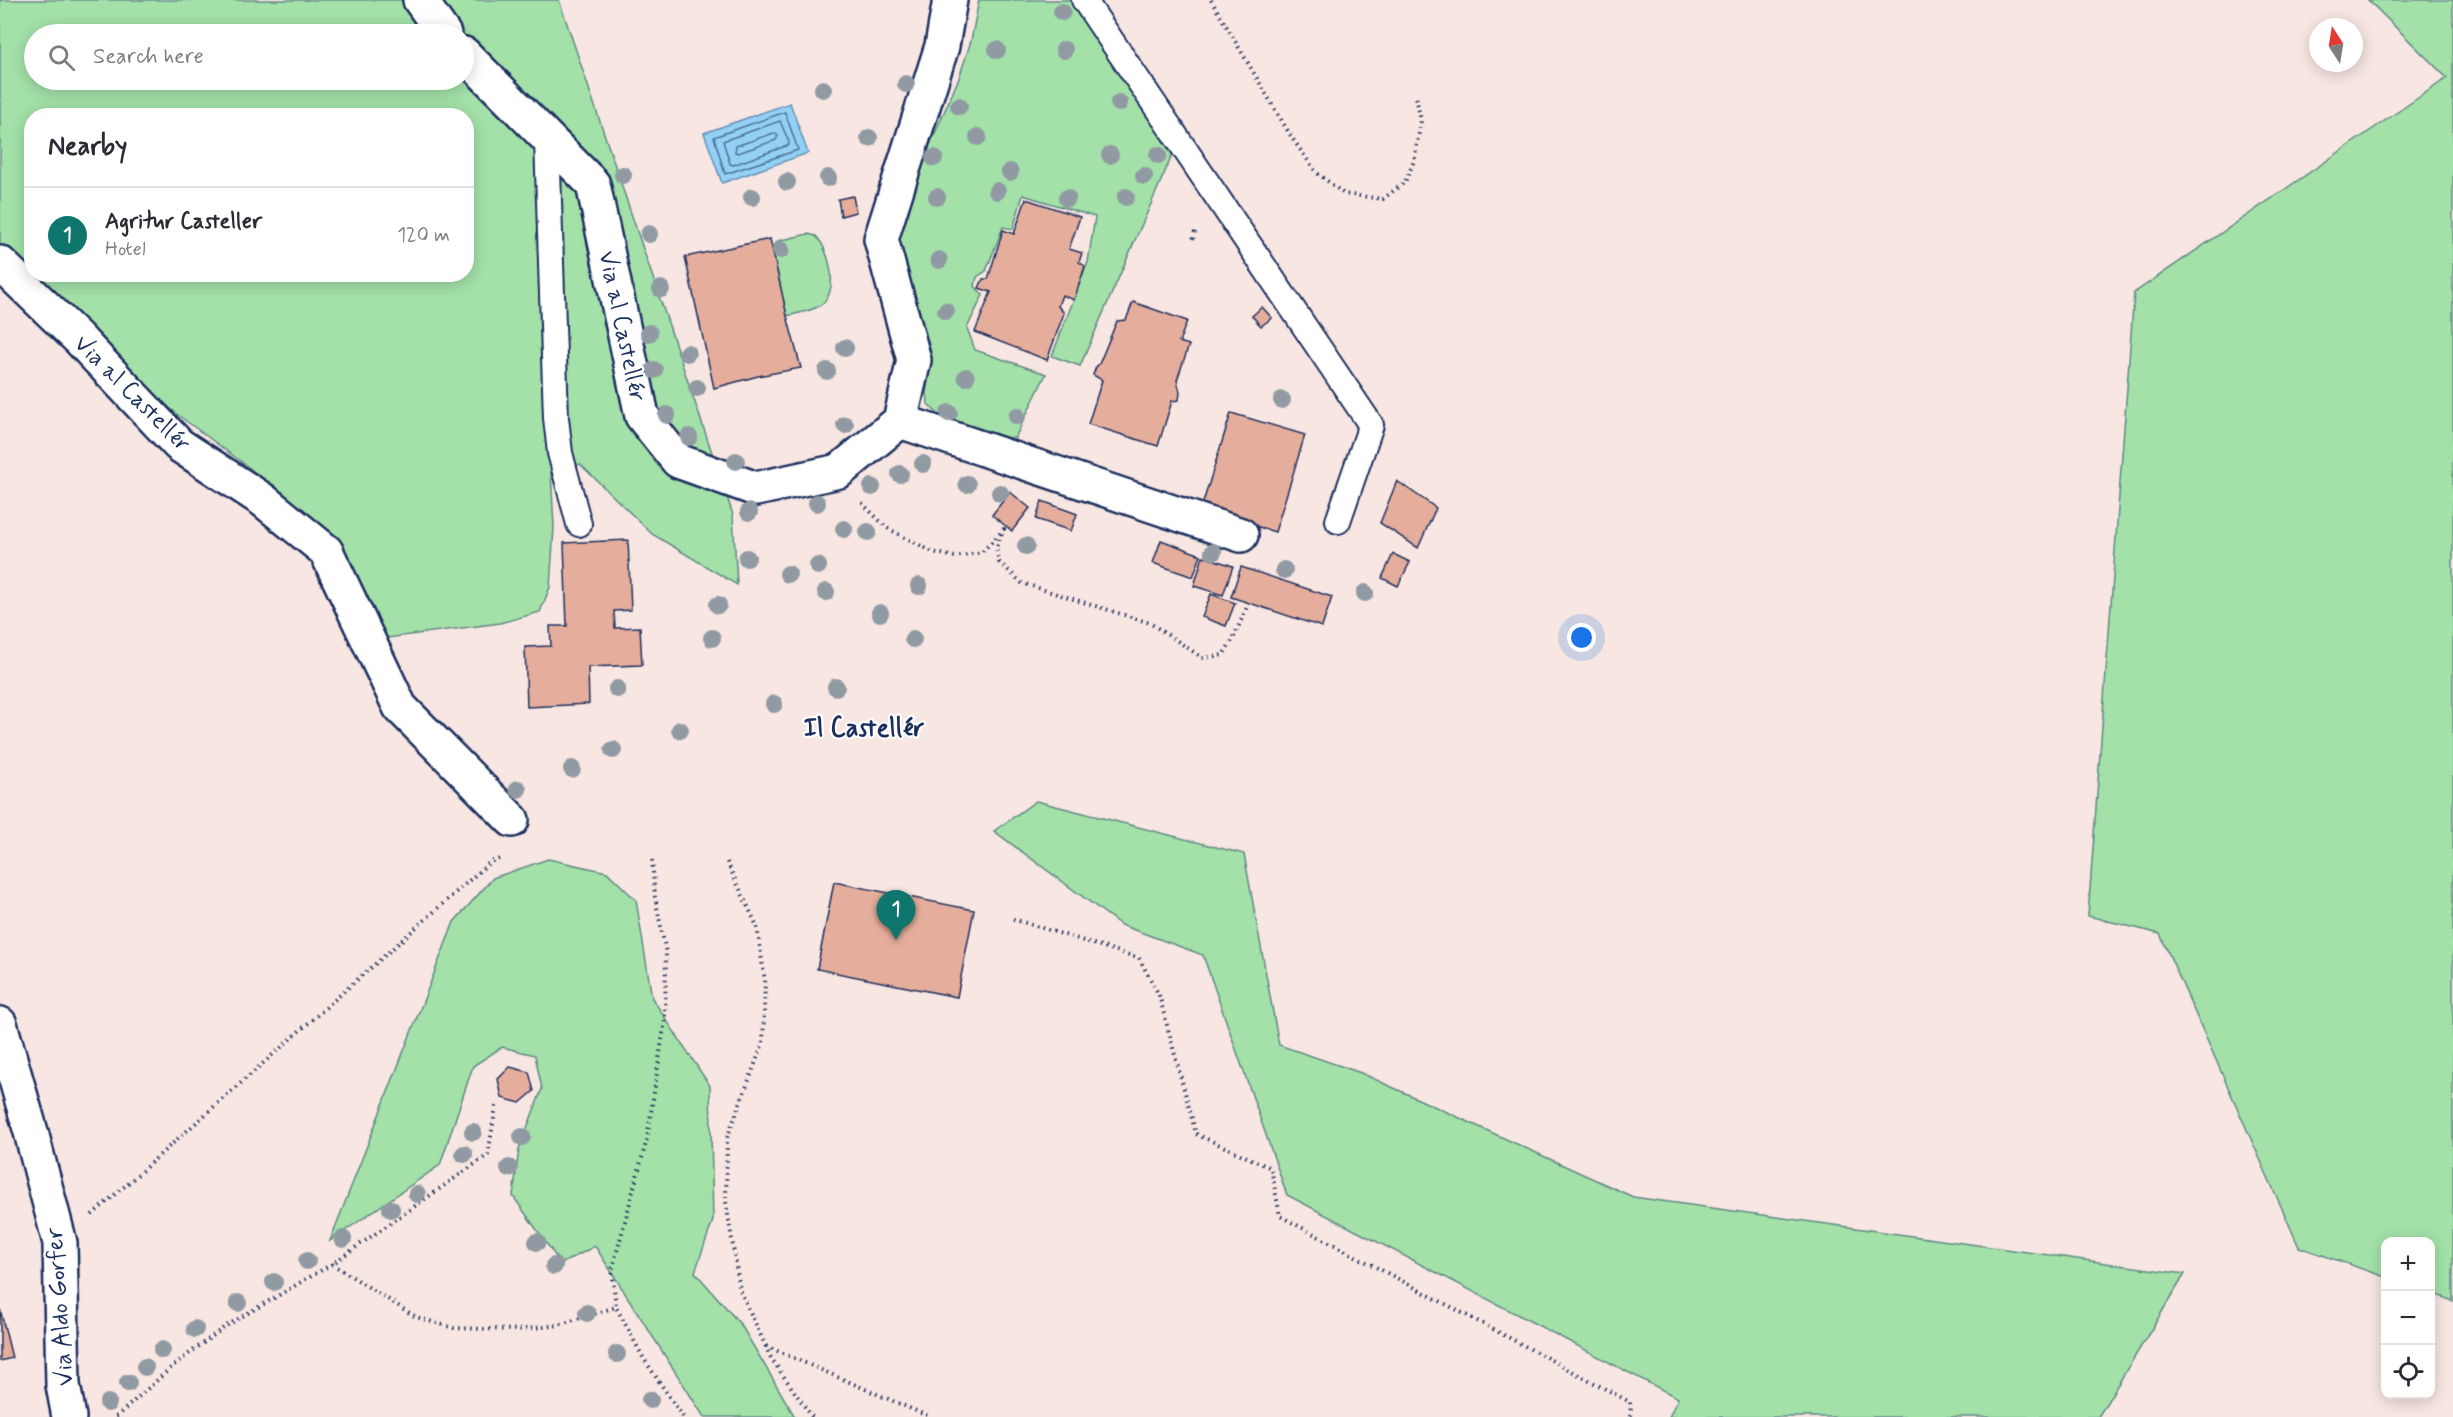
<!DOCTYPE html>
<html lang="en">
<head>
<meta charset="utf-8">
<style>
	:root { --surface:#fff; --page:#f2f2f3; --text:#2b2b33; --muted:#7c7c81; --line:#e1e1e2; --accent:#0f766e }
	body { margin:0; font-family:Mynerve,sans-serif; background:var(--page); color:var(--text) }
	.controls { position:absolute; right:18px; bottom:18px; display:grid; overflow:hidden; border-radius:12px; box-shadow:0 3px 15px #0003 }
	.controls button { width:54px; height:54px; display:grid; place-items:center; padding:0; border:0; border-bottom:2px solid var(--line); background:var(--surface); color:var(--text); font:30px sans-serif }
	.compass { position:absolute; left:2309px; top:18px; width:54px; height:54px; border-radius:50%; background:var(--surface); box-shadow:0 3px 15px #0003; rotate:348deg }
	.you { position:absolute; left:1582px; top:638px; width:21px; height:21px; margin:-15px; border:4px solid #fff; border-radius:50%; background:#1a73e8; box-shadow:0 0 0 9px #1a73e833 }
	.badge { display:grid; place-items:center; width:39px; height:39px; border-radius:50%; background:var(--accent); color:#fff; font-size:20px; font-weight:700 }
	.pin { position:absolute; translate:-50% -50px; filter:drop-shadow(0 2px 3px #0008) }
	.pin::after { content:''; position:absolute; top:32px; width:21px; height:18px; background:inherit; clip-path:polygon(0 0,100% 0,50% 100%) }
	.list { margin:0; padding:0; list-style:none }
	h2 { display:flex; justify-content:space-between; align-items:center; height:78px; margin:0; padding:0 24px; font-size:26px }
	h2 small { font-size:20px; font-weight:400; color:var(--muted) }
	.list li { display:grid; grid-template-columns:39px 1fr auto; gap:18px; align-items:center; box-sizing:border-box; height:96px; padding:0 24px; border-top:2px solid var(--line) }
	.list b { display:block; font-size:22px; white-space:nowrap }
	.list p { margin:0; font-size:20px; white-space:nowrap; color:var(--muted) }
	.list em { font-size:20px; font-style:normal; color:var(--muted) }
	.icon { flex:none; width:33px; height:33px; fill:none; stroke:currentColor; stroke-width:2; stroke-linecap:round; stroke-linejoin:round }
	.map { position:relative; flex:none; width:2453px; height:1417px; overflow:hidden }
	.search { position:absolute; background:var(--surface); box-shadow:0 3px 15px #0003; left:24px; top:24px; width:450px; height:66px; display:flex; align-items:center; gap:15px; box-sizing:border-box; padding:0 21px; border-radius:33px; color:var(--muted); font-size:22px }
	.panel { position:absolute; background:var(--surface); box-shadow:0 3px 15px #0003; left:24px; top:108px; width:450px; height:174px; border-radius:24px }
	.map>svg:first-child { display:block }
	.green { fill:#a3e1a9; stroke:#5f8884; stroke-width:1.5; fill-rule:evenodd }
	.water { fill:#93d1f4; stroke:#6390b8; stroke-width:1.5 }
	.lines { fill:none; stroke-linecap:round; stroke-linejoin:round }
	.shore { stroke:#4b709a; stroke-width:1.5 }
	.building { fill:#e5ad9c; stroke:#1b2f5e; stroke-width:1.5 }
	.service-casing { stroke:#1b2f5e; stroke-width:28 }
	.minor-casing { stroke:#1b2f5e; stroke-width:38 }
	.path { stroke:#1b2f5e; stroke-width:4; stroke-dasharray:1.5 4.5; stroke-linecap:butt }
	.service { stroke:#fff; stroke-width:24 }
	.minor { stroke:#fff; stroke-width:33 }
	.tree { fill:#919aa3 }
	.labels { text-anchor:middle; stroke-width:4.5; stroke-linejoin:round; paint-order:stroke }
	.street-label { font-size:24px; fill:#1b2f5e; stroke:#fff }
	.neighbourhood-label { font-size:26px; font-weight:bold; fill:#1b2f5e; stroke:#fff }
</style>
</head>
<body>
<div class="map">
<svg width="2453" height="1417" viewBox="0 0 2453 1417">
	<rect width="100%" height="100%" fill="#f7e6e1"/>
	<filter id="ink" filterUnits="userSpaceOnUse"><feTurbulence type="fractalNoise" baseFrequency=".0167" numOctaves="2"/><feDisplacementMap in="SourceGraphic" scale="12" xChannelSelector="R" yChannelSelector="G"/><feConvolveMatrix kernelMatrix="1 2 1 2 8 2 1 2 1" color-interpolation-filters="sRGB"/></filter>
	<g filter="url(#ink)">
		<g class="green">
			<path d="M0,0h559l174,515 4,70 -85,-51 -72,-70 -29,8 3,55 -4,60 -10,25 -40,11 -113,15 -55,-103 -85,-69 -69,-51 -78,-68 -100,-98zM34,34h430v46h-430zM32,116h434v158h-434z"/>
			<path d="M979,0h92l94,130 13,12 -98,224 -28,-10 36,-94 7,-45 -72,-22 -10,34 -10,-2 -17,44 -9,6 -2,9 8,9 -16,33 8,22 71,24 -31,64 -22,-1 -48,-16 -17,-17 -3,-41 -31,-128 24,-63 41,-94 12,-37z"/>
			<path d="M2368,0h85v1301l-22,-8 -1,-51h-44l-1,35 -86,-30 -139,-313 -72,-18 46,-623 313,-215z"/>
			<path d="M808,234l8,2c13,13 23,52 7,67 -8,8 -26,10 -36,13l-15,-69 6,-6z"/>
			<path d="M1036,801l208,53 35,191 82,28 272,124 552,77 -87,143h-429l9,-19 -391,-203 -84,-240 -82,-30 -127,-94z"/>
			<path d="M548,859l59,13 29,28 16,98 58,88 3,134 -18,52 46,53 54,92h-91l-109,-171 -34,18 -48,-68 6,-47 23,-60 -7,-34 -33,-8 -29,19 -33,99 -110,76 124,-319 39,-44z"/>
		</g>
		<path class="water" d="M790,103l18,50 -86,30 -18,-50z"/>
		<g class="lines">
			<g class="shore">
				<path d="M785,112l13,38 -73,24 -11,-37z"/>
				<path d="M780,121l9,21v3l-56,20 -3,-1 -7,-23z"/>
				<path d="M774,133l4,3 -2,4 -38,13 -3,-1 1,-6z"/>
			</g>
		</g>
		<g class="building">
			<path d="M853,196l3,16 -15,4 -3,-17z"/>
			<path d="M1026,199l54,18 -11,32 13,4 -3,9 6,4 -11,34 -12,-5 -4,11 6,7 -17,47 -72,-28 16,-40 -12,-4 4,-9h5l15,-49 11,4z"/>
			<path d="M770,239l17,77 14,52 -43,8 -44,12 -29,-131z"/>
			<path d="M1133,302l54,19 -8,21 10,3 -12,35 3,12 -1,8 -7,1 -14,45 -70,-22 14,-44 -9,-5 3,-8 3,-3 18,-43 9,-1z"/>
			<path d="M1262,307l10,11 -11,8 -9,-10z"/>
			<path d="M1231,413l74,22 -30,97 -74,-23z"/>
			<path d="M1397,481l39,27 -18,40 -38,-25z"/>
			<path d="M1010,492l20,16 -18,23 -20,-16z"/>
			<path d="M1042,501l35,13 -6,17 -35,-12z"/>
			<path d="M628,540l3,70 -17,1 1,17 25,-1 2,38 -54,2 1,37 -62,3 -2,-60 26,-1 -1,-20h17l-3,-83z"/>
			<path d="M1161,540l40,15 -8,22 -40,-14z"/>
			<path d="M1393,554l17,8 -12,24 -16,-8z"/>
			<path d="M1203,556l30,10 -10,29 -29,-9z"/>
			<path d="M1241,567l91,30 -10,30 -91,-30z"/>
			<path d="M1211,594l24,9 -9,23 -24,-9z"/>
			<path d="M834,882l140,28 -17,87 -140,-28z"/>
			<path d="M510,1067l19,5 5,19 -14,12 -18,-5 -4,-19z"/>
			<path d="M0,1309l12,49 -12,3z"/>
		</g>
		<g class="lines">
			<g class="service-casing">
				<g id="service">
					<path d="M1084,0l287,425 -33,96"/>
					<path d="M547,139l9,279 4,35 19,71"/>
				</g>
			</g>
			<g class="minor-casing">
				<g id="minor">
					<path d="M420,0l24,34"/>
					<path d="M464,54l129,130 49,232 36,45 78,28 83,-18 61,-50 14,-61 -33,-121 61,-193 8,-46"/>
					<path d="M0,263l78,75 101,107 84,55 63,51 74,156 112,113"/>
					<path d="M900,421l341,114"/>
					<path d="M0,1024l31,108 29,111 3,142 6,32"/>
				</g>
			</g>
			<g class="path">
				<path d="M1211,0l81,138 24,34 28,22 39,5 22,-17 9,-21 7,-40 -5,-25"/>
				<path d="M1193,239l3,-11"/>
				<path d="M862,503l25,25 46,24 22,5 27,-5 22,-23 -8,18 3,15 23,21 128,40 53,35 20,-3 10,-16 14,-32"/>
				<path d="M652,860l3,37 11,56 -1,67 -18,119 -35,131 4,37 28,52 39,58"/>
				<path d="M727,862l30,64 8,56 -2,61 -36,95 -1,64 14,88 31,68 41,59"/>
				<path d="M1013,919l126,39 20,37 37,139 75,34 9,48 350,186 1,15"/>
				<path d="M92,1215l398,-353 12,-4"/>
				<path d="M332,1264l84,53 38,11 65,2 39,-5 58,-18"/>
				<path d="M766,1346l164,71"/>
				<path d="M116,1417l58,-52 52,-39 106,-62 156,-109 8,-49"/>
			</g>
			<use href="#service" class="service"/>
			<use href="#minor" class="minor"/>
		</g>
		<g class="tree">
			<circle cx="1062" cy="12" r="9"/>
			<circle cx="997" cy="50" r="9"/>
			<circle cx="1064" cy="50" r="9"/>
			<circle cx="906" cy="84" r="9"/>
			<circle cx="823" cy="89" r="9"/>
			<circle cx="1119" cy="103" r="9"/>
			<circle cx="959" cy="106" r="9"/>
			<circle cx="978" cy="137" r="9"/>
			<circle cx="869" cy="138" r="9"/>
			<circle cx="1110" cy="155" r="9"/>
			<circle cx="1158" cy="155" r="9"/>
			<circle cx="934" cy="158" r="9"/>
			<circle cx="1010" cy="172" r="9"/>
			<circle cx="623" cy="175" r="9"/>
			<circle cx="1144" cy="176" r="9"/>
			<circle cx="828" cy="178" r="9"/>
			<circle cx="787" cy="182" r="9"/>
			<circle cx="997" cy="191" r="9"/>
			<circle cx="752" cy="197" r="9"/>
			<circle cx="937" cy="197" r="9"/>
			<circle cx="1126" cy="197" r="9"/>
			<circle cx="1067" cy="198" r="9"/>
			<circle cx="649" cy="234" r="9"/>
			<circle cx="781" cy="250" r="9"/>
			<circle cx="939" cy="260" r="9"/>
			<circle cx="661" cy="289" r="9"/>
			<circle cx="946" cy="311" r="9"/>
			<circle cx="649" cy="333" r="9"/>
			<circle cx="845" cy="348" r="9"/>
			<circle cx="687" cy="353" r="9"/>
			<circle cx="654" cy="370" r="9"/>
			<circle cx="827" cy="371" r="9"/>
			<circle cx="966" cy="377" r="9"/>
			<circle cx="697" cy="388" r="9"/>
			<circle cx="1282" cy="400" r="9"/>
			<circle cx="949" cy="413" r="9"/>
			<circle cx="667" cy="415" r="9"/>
			<circle cx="1017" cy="416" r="9"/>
			<circle cx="845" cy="425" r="9"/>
			<circle cx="689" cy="437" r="9"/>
			<circle cx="736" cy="461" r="9"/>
			<circle cx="923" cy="464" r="9"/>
			<circle cx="900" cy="474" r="9"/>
			<circle cx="967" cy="484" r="9"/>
			<circle cx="872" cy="487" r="9"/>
			<circle cx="1000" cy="493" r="9"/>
			<circle cx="817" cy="503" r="9"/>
			<circle cx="749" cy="512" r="9"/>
			<circle cx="844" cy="529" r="9"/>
			<circle cx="868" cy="532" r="9"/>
			<circle cx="1026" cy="546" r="9"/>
			<circle cx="1213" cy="552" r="9"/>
			<circle cx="747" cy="558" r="9"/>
			<circle cx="818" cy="566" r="9"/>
			<circle cx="1284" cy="570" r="9"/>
			<circle cx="788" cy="574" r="9"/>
			<circle cx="919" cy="586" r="9"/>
			<circle cx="826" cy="592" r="9"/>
			<circle cx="1365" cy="593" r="9"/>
			<circle cx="718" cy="605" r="9"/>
			<circle cx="880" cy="613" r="9"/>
			<circle cx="712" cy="638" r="9"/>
			<circle cx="913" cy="639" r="9"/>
			<circle cx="836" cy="687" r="9"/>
			<circle cx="617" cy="689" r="9"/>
			<circle cx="774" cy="704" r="9"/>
			<circle cx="680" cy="730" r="9"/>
			<circle cx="613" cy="750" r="9"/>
			<circle cx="572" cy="769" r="9"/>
			<circle cx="518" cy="789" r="9"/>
			<circle cx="473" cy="1132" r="9"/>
			<circle cx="522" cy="1137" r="9"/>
			<circle cx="464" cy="1154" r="9"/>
			<circle cx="509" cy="1168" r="9"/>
			<circle cx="417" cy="1194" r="9"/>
			<circle cx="391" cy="1209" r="9"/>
			<circle cx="343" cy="1239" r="9"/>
			<circle cx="537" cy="1242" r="9"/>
			<circle cx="307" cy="1261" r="9"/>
			<circle cx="554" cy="1266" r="9"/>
			<circle cx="274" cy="1282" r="9"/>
			<circle cx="238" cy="1303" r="9"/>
			<circle cx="587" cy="1313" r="9"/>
			<circle cx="195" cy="1329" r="9"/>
			<circle cx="162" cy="1350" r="9"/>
			<circle cx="617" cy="1354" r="9"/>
			<circle cx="145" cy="1367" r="9"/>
			<circle cx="128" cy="1383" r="9"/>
			<circle cx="650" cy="1400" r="9"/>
			<circle cx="108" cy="1403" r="9"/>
		</g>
	</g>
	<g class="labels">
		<g class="street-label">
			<text transform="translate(623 326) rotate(78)" y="8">Via al Castellér</text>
			<text transform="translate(133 393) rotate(45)" y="8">Via al Castellér</text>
			<text transform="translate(59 1307) rotate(-94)" y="8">Via Aldo Gorfer</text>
		</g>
		<g class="neighbourhood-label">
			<text x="864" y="736">Il Castellér</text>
		</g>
	</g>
</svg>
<div class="controls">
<button>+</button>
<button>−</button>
<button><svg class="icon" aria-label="locate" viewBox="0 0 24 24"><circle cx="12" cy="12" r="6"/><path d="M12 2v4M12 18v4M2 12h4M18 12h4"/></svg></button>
</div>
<svg class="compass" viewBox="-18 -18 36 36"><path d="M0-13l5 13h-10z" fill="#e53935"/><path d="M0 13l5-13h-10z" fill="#7c7c81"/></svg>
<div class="you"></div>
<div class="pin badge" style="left:896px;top:940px">1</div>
<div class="search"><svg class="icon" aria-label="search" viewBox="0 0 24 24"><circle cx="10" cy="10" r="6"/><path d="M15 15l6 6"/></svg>Search here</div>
<section class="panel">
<h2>Nearby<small></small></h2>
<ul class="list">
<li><span class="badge">1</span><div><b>Agritur Casteller</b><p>Hotel</p></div><em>120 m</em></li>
</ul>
</section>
</div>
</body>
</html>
